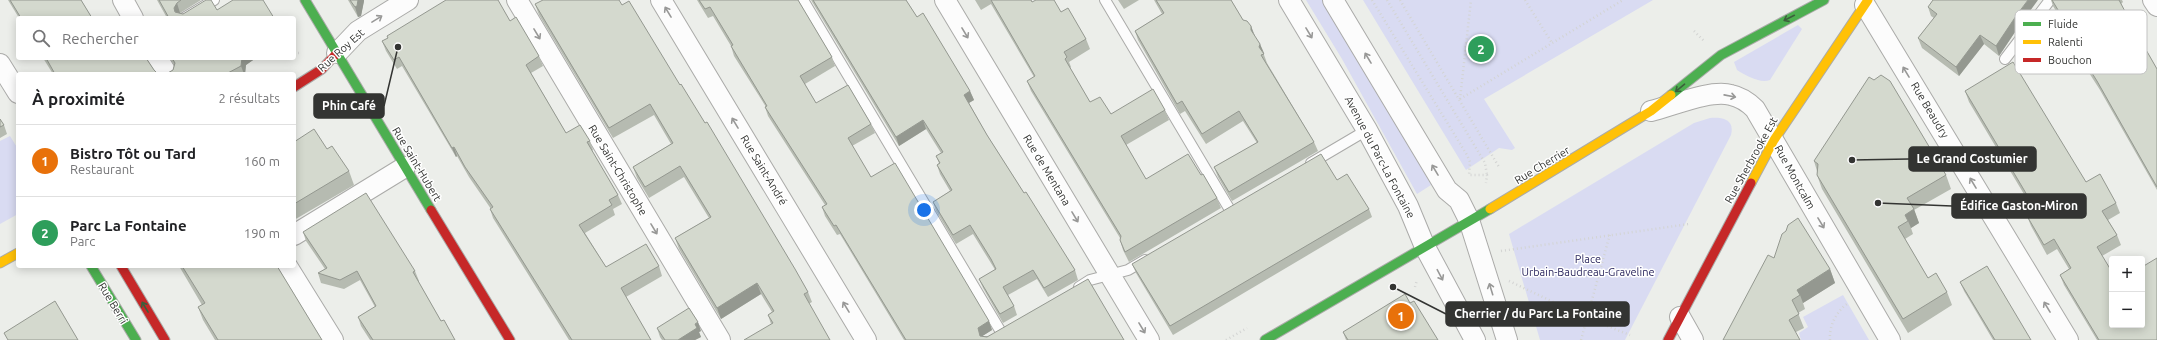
<!DOCTYPE html>
<html lang="fr">
<head>
<meta charset="utf-8">
<style>
	:root { --surface:#fff; --page:#f2f2f2; --text:#202124; --muted:#757577; --line:#e0e0e0; --accent:#db2777 }
	body { margin:0; font-family:Ubuntu,sans-serif; background:var(--page); color:var(--text) }
	.controls { position:absolute; right:12px; bottom:12px; display:grid; overflow:hidden; border-radius:4px; box-shadow:0 2px 10px #0003 }
	.controls button { width:36px; height:36px; display:grid; place-items:center; padding:0; border:0; border-bottom:1px solid var(--line); background:var(--surface); color:var(--text); font:20px sans-serif }
	.you { position:absolute; left:924px; top:210px; width:14px; height:14px; margin:-10px; border:3px solid #fff; border-radius:50%; background:#1a73e8; box-shadow:0 0 0 6px #1a73e833 }
	.badge { display:grid; place-items:center; width:26px; height:26px; border-radius:50%; background:var(--accent); color:#fff; font-size:13px; font-weight:700 }
	.pin { position:absolute; translate:-50% -50%; border:2px solid #fff; box-shadow:0 1px 4px #0006 }
	.list { margin:0; padding:0; list-style:none }
	h2 { display:flex; justify-content:space-between; align-items:center; height:52px; margin:0; padding:0 16px; font-size:17px }
	h2 small { font-size:13px; font-weight:400; color:var(--muted) }
	.list li { display:grid; grid-template-columns:26px 1fr auto; gap:12px; align-items:center; box-sizing:border-box; height:72px; padding:0 16px; border-top:1px solid var(--line) }
	.list b { display:block; font-size:15px; white-space:nowrap }
	.list p { margin:0; font-size:13px; white-space:nowrap; color:var(--muted) }
	.list em { font-size:13px; font-style:normal; color:var(--muted) }
	.icon { flex:none; width:22px; height:22px; fill:none; stroke:currentColor; stroke-width:2; stroke-linecap:round; stroke-linejoin:round }
	.map { position:relative; flex:none; width:2157px; height:340px; overflow:hidden }
	.search { position:absolute; background:var(--surface); box-shadow:0 2px 10px #0003; left:16px; top:16px; width:280px; height:44px; display:flex; align-items:center; gap:10px; box-sizing:border-box; padding:0 14px; border-radius:4px; color:var(--muted); font-size:15px }
	.panel { position:absolute; background:var(--surface); box-shadow:0 2px 10px #0003; left:16px; top:72px; width:280px; height:196px; border-radius:4px }
	.map>svg:first-child { display:block }
	.green { fill:#d9dbf2 }
	.lines { fill:none; stroke-linecap:round; stroke-linejoin:round }
	.lane-casing { stroke:#ababa9; stroke-width:12 }
	.street-casing { stroke:#ababa9; stroke-width:22 }
	.fast-casing { stroke:#ababa9; stroke-width:11 }
	.slow-casing { stroke:#ababa9; stroke-width:11 }
	.jam-casing { stroke:#ababa9; stroke-width:11 }
	.path { stroke:#d3d4d3; stroke-width:2.5; stroke-dasharray:1 3; stroke-linecap:butt }
	.lane { stroke:#fcfcfc; stroke-width:10 }
	.street { stroke:#fcfcfc; stroke-width:20 }
	.fast { stroke:#4caf50; stroke-width:9 }
	.slow { stroke:#ffc107; stroke-width:9 }
	.jam { stroke:#c62828; stroke-width:9 }
	.wall { fill:#b6bbb1 }
	.shaded-wall { fill:#949890 }
	.building { fill:#d4d9ce; stroke:#949890 }
	.oneway { stroke:#989897 }
	.oneway2 { stroke:#3c5f3c }
	.labels { text-anchor:middle; stroke-width:3; stroke-linejoin:round; paint-order:stroke }
	.street-label { font-size:11px; fill:#333432; stroke:#fff }
	.park-label { font-size:11px; fill:#2c285f; stroke:#fff }
	.key { fill:#fff; stroke:#c2c2c2; stroke-width:1 }
	.key-label { font-size:11px; fill:#333432 }
	.leader { fill:none; stroke:#333432; stroke-width:1.5 }
	.callout-dot { fill:#333432; stroke:#fff; stroke-width:1.5 }
	.callout { fill:#333432; stroke:#333432; stroke-width:1.5 }
	.callout-label { font-size:12px; text-anchor:middle; font-weight:bold; fill:#fff }
</style>
</head>
<body>
<div class="map">
<svg width="2157" height="340" viewBox="0 0 2157 340">
	<rect width="100%" height="100%" fill="#eceeea"/>
	<g class="green">
		<path d="M1306,0h18l73,121 34,64 -14,9 -75,-135z"/>
		<path d="M1363,0h290l-169,99 31,49 -3,2 -13,-2 -33,22z"/>
		<path d="M1798,25l4,4 -32,51c-10,4 -25,-5 -33,-10l-3,-8z"/>
		<path d="M1710,118c12,-1 25,1 21,17l-106,205h-85l-31,-106 185,-111z"/>
		<path d="M10,136l8,13v65l-18,10v-83z"/>
		<path d="M1843,295l26,45h-68l-2,-7 9,-6 -5,-10z"/>
	</g>
	<g class="lines">
		<g class="lane-casing">
			<g id="lane">
				<path d="M803,0l198,332"/>
				<path d="M1105,0l125,210"/>
				<path d="M184,18l30,-18"/>
				<path d="M2005,59l45,-59"/>
				<path d="M1311,163l56,-33"/>
				<path d="M1079,287l11,-7 38,-10 17,-10"/>
			</g>
		</g>
		<g class="street-casing">
			<g id="street">
				<path d="M123,0l10,18"/>
				<path d="M517,0l203,340"/>
				<path d="M661,0l205,340"/>
				<path d="M945,0l204,340"/>
				<path d="M1289,0l78,130 41,76 17,41 50,93"/>
				<path d="M1333,0l114,190 12,10 10,20 38,120"/>
				<path d="M2153,0l4,6"/>
				<path d="M1865,5l203,335"/>
				<path d="M337,53l21,-22 50,-31"/>
				<path d="M157,58l10,16"/>
				<path d="M0,64l18,29"/>
				<path d="M1651,111c21,-5 60,-22 80,-16 10,2 18,8 24,14l135,231"/>
				<path d="M294,235l111,-68"/>
				<path d="M287,266l46,74"/>
				<path d="M1680,317l13,23"/>
			</g>
		</g>
		<g class="fast-casing">
			<g id="fast">
				<path d="M305,0l126,210"/>
				<path d="M1671,95l50,-40 103,-55"/>
				<path d="M91,266l45,74"/>
				<path d="M1265,340l225,-131"/>
			</g>
		</g>
		<g class="slow-casing">
			<g id="slow">
				<path d="M1751,183l23,-43 94,-140"/>
				<path d="M1490,209l161,-98 20,-16"/>
				<path d="M0,263l18,-10"/>
			</g>
		</g>
		<g class="jam-casing">
			<g id="jam">
				<path d="M294,87l28,-18 15,-16"/>
				<path d="M431,210l79,130"/>
				<path d="M121,266l44,74"/>
				<path d="M1668,340l83,-157"/>
			</g>
		</g>
		<g class="path">
			<path d="M1372,0l95,155 3,7 -1,13h18l-1,8"/>
			<path d="M1387,0l98,163 2,12"/>
			<path d="M1400,0l99,167"/>
			<path d="M1525,0l27,43"/>
			<path d="M1694,31l11,11"/>
			<path d="M294,53h7"/>
			<path d="M1460,99l163,-99"/>
			<path d="M1460,99l11,-99"/>
			<path d="M326,101l2,-6"/>
			<path d="M1501,251l188,-27"/>
			<path d="M1509,281l78,37 43,17"/>
			<path d="M1415,287l2,-7"/>
			<path d="M1226,340l21,-12"/>
			<path d="M1581,340l29,-106"/>
			<path d="M1830,340c-1,-14 6,-28 17,-36"/>
		</g>
		<use href="#lane" class="lane"/>
		<use href="#street" class="street"/>
		<use href="#fast" class="fast"/>
		<use href="#slow" class="slow"/>
		<use href="#jam" class="jam"/>
	</g>
	<g class="wall">
		<path d="M8,0h73l11,18h-73z"/>
		<path d="M157,0h44l-21,13 3,1 34,-4 57,8h-107z"/>
		<path d="M348,0h16v1l-3,15 -3,1z"/>
		<path d="M697,0h101l34,57 3,9 -30,18 11,19 55,21 4,9 -23,13 19,31 118,144 3,9 -10,6 142,4h-220l-64,-106 -3,1 -12,-19 -3,-9 3,-2 -57,-89 -3,-9h1l-32,-51 -3,-10 -18,-30 -5,2z"/>
		<path d="M811,0h95l11,17 53,74 4,9 -5,3 18,32 37,58 51,77 3,10 -30,17 -11,-18 -29,16 6,11 3,9 -14,8 -20,-35 -4,-9 16,-9 -1,-2 -21,-34 -17,10 -20,-33 -3,-9 17,-11 -10,-17 -3,-9 2,-2 -3,-7 5,-3 -15,-24 -27,17z"/>
		<path d="M975,0h56l1,2 29,10 25,27 4,10 -21,13 2,5 -1,1 20,34 21,12 54,-4 4,10 -43,25 20,34 55,-4 16,23 4,10 -92,54 -6,-12 -3,-10v-2l-89,-147 -4,-10 7,-4 -43,-73 -10,6z"/>
		<path d="M1118,0h21l-15,9z"/>
		<path d="M1154,0h77l12,20 8,6 3,10 6,8 7,19 47,79 4,9 -86,50 -14,-24 -4,-10 43,-24 -14,-22 -37,23 -21,-33 -5,3 -42,-74 -3,-9 27,-17z"/>
		<path d="M2051,0h71l1,2 -2,2 16,30 20,35v121l-57,-100 -32,-50 -3,-10 2,-1 -14,-23z"/>
		<path d="M535,4l87,1 58,80 128,207 4,10 -41,22 -3,-9 4,-3 -11,-18 -40,25 -42,-70 -4,-11 34,-20 -25,-41 -35,21 -12,-20 -4,-11 38,-23 -17,-29 -41,23 -74,-123z"/>
		<path d="M1928,7l91,19 -20,30 -15,-12 -25,32 -37,-28 -4,-10 16,-20 -3,-2z"/>
		<path d="M510,21l29,35 4,10 -12,7 35,60 24,8 3,9 -1,1 26,44 4,9 -9,5 2,6 -30,18 21,34 53,-1 3,10 -36,21 25,43h-82l-76,-122 -3,-9h1l-22,-32 -12,-21 -1,1 -54,-91 -5,3 -11,-18 -4,-10 6,-3 -1,-2z"/>
		<path d="M43,58h104v1l7,11 4,4h-105z"/>
		<path d="M170,58h86l-10,7 -1,9h-79l7,-4 1,-5z"/>
		<path d="M1965,91l121,91 30,21 4,10 -12,7 9,15 4,10 -19,11 10,69 45,15h-60l-33,-55 -4,-10 9,-6 -12,-20 -10,6 -16,-29 -4,-10 7,-5 -65,-109z"/>
		<path d="M0,119l4,6 3,9 -7,4z"/>
		<path d="M294,142l33,7 22,22 5,14 -60,35z"/>
		<path d="M1814,161l132,14 5,14 -37,21 5,13 -8,5 2,6 -8,5 23,39 19,14 5,13 -44,28 -86,-144 -5,-14v-4z"/>
		<path d="M1337,180l32,29 3,8 -199,118 -37,-62 -4,-9z"/>
		<path d="M1786,231l44,38 5,14 -32,20 2,6 -7,4 6,15 -8,4 -73,8 51,-82z"/>
		<path d="M303,232l112,39 4,10h-1l23,40 14,19h-85l-9,-14 -3,-9 17,-10 -15,-27 -16,9 -23,-6 -3,-10 7,-4 -19,-28z"/>
		<path d="M179,266h98l45,74h-107l-12,-20 -5,-13 4,-2z"/>
		<path d="M1960,282l71,58h-38l-29,-49z"/>
		<path d="M1410,303l28,37h-92l-3,-8z"/>
		<path d="M657,328l44,3 -2,1 2,5 -6,3h-33l-2,-3z"/>
	</g>
	<g class="shaded-wall">
		<path d="M358,0h6v1l-3,15 -3,1 -3,-10z"/>
		<path d="M2028,0h10l-19,26 -20,30 -3,-10 20,-30z"/>
		<path d="M177,3l3,10 -2,5 -4,-10z"/>
		<path d="M1251,26l4,10 -4,-6z"/>
		<path d="M1980,35l4,9 -25,32 -3,-9z"/>
		<path d="M1260,44l4,9v1l-5,-7z"/>
		<path d="M242,58h14l-10,7 -1,9h-1l-3,-8z"/>
		<path d="M970,91l4,9 -7,4 -3,-9z"/>
		<path d="M923,120l3,9 -27,17 -3,-9z"/>
		<path d="M454,147l3,9 -1,1 -4,-9z"/>
		<path d="M1914,209l5,14 -8,5 -3,-7 -3,-6z"/>
		<path d="M1830,269l5,14 -32,20 -3,-8 -3,-5z"/>
		<path d="M757,283l4,11 -40,25 -4,-11z"/>
		<path d="M989,321l3,9 -11,7v3l-3,-12z"/>
		<path d="M698,322l3,9 -2,1 2,5 -6,3h-17l17,-16z"/>
	</g>
	<g class="building">
		<path d="M10,0h71l11,18h-71z"/>
		<path d="M159,0h22l-4,3 -3,5 1,4 8,2 23,-14h5l6,10 16,-10h30l11,18h-105z"/>
		<path d="M350,0h8l-1,6 -2,1z"/>
		<path d="M446,0h52l12,21 6,-4 23,39 -13,9 40,68 14,-8 10,16 -3,1 31,53 -9,5 3,5 -33,20 27,42 40,-23 13,22 -38,22 30,52h-79l-82,-131 3,-2 -28,-40 -11,-20 -2,1 -53,-91 -5,3 -12,-19 6,-3 -1,-2z"/>
		<path d="M543,0h76l3,5 7,-4 51,84 1,-1 24,39 2,-1 88,147 13,23 -4,2 26,46h-86l29,-17 -5,-8 6,-4 -17,-28 -40,25 -42,-70 36,-21 -31,-51 -35,21 -12,-20 40,-24 -23,-39 -41,24 -74,-124z"/>
		<path d="M699,0h99l34,57 -32,19 16,27 32,-18 23,39 -23,14 23,39 24,-14 94,158 -11,7 2,8 7,1 101,-58 36,61h-218l-70,-115 -2,1 -12,-19 5,-3 -62,-97 2,-1 -36,-60 2,-1 -23,-38 -5,2z"/>
		<path d="M813,0h93l11,17 6,-4 47,78 -6,4 23,40 37,58 2,-1 49,78 -31,18 -11,-18 -30,17 11,19 -14,8 -21,-35 17,-10 -5,-10 -21,-34 -17,10 -20,-33 19,-12 -15,-25 3,-2 -4,-7 7,-4 -20,-32 -27,17z"/>
		<path d="M991,0h40l1,2 4,-2h18l7,12 7,-4 18,31 -22,13 3,5 -2,2 25,43 10,-5 11,17 42,-25 12,21 -44,26 25,43 42,-25 13,21 2,-1 14,24 -92,54 -5,-12 1,-4 -94,-155 8,-5z"/>
		<path d="M1156,0h75l12,20 4,1 4,5v4l9,14 -1,3 5,7 -3,1 53,87 -85,50 -15,-25 44,-25 -19,-31 -37,23 -20,-33 -5,3 -42,-73 29,-18z"/>
		<path d="M1933,0h95l-12,16 -20,30 -16,-11 -24,32 -38,-29 19,-24 -9,-7z"/>
		<path d="M2052,0h67l18,34 20,35v118l-60,-106 -32,-51 4,-2z"/>
		<path d="M46,58h100l8,12 4,4h-103z"/>
		<path d="M172,58h70l-1,8 -15,8h-60l7,-4 2,-7z"/>
		<path d="M2013,62l73,120 14,-8 16,29 -14,8 15,24 -20,12 15,25v53h30v-58l15,-9v82h-58l-39,-65 11,-7 -17,-29 -10,6 -17,-29 9,-6 -71,-119z"/>
		<path d="M1881,75l9,6 56,94 -39,23 7,11 -9,6 3,6 -10,6 30,51 8,-5 11,19 -44,27 -86,-144 1,-11 -4,-3 55,-84 5,3z"/>
		<path d="M0,119l4,6 -4,2z"/>
		<path d="M314,129l13,20 5,-3 17,25 -55,33v-62z"/>
		<path d="M1321,154l16,26 10,-6 22,35 -199,117 -38,-62z"/>
		<path d="M366,193l49,78 -2,1 28,49 3,-1 11,20h-82l-15,-23 18,-11 -19,-35 -17,9 -22,-7 9,-5 -24,-36z"/>
		<path d="M1798,218l32,51 -33,21 3,5 -8,5 7,14 -10,6 11,20h-77l45,-85 6,3 8,-24 4,-3 2,-6z"/>
		<path d="M182,266h95l45,74h-104l-20,-33 7,-4z"/>
		<path d="M1987,266l44,74h-36l-35,-58z"/>
		<path d="M1405,294l5,9 4,-2 24,39h-90l-5,-8z"/>
		<path d="M55,301l23,39h-70l-4,-7z"/>
		<path d="M689,308l9,14 -3,2 2,4 -19,12h-13l-8,-12z"/>
	</g>
	<defs><path id="oneway-shaft" d="M-6 0H5M1.5-3L5.5 0L1.5 3" fill="none" stroke-width="1.6" stroke-linecap="round" stroke-linejoin="round"/></defs>
	<g class="oneway">
		<use href="#oneway-shaft" transform="translate(668 12) rotate(-121)"/>
		<use href="#oneway-shaft" transform="translate(377 19) rotate(-32)"/>
		<use href="#oneway-shaft" transform="translate(965 33) rotate(59)"/>
		<use href="#oneway-shaft" transform="translate(1309 33) rotate(59)"/>
		<use href="#oneway-shaft" transform="translate(537 34) rotate(59)"/>
		<use href="#oneway-shaft" transform="translate(1368 58) rotate(-121)"/>
		<use href="#oneway-shaft" transform="translate(1906 72) rotate(-121)"/>
		<use href="#oneway-shaft" transform="translate(1730 96) rotate(11)"/>
		<use href="#oneway-shaft" transform="translate(735 123) rotate(-121)"/>
		<use href="#oneway-shaft" transform="translate(1435 170) rotate(-121)"/>
		<use href="#oneway-shaft" transform="translate(1973 183) rotate(-121)"/>
		<use href="#oneway-shaft" transform="translate(1075 217) rotate(59)"/>
		<use href="#oneway-shaft" transform="translate(1821 223) rotate(59)"/>
		<use href="#oneway-shaft" transform="translate(654 229) rotate(59)"/>
		<use href="#oneway-shaft" transform="translate(1440 275) rotate(62)"/>
		<use href="#oneway-shaft" transform="translate(1491 289) rotate(-107)"/>
		<use href="#oneway-shaft" transform="translate(846 307) rotate(-121)"/>
		<use href="#oneway-shaft" transform="translate(2047 307) rotate(-121)"/>
		<use href="#oneway-shaft" transform="translate(1142 328) rotate(59)"/>
	</g>
	<g class="oneway2">
		<use href="#oneway-shaft" transform="translate(1789 18) rotate(153)"/>
		<use href="#oneway-shaft" transform="translate(1680 88) rotate(140)"/>
		<use href="#oneway-shaft" transform="translate(145 307) rotate(-121)"/>
	</g>
	<g class="labels">
		<g class="street-label">
			<text transform="translate(341 50) rotate(-42)" y="4">Rue Roy Est</text>
			<text transform="translate(1930 110) rotate(59)" y="4">Rue Beaudry</text>
			<text transform="translate(1380 157) rotate(62)" y="4">Avenue du Parc-La Fontaine</text>
			<text transform="translate(1751 160) rotate(-61)" y="4">Rue Sherbrooke Est</text>
			<text transform="translate(417 164) rotate(59)" y="4">Rue Saint-Hubert</text>
			<text transform="translate(1542 165) rotate(-31)" y="4">Rue Cherrier</text>
			<text transform="translate(618 170) rotate(59)" y="4">Rue Saint-Christophe</text>
			<text transform="translate(764 170) rotate(59)" y="4">Rue Saint-André</text>
			<text transform="translate(1047 170) rotate(59)" y="4">Rue de Mentana</text>
			<text transform="translate(1795 177) rotate(61)" y="4">Rue Montcalm</text>
			<text transform="translate(113 303) rotate(59)" y="4">Rue Berri</text>
		</g>
		<g class="park-label">
			<text x="1588" y="263">Place<tspan x="1588" dy="13">Urbain-Baudreau-Graveline</tspan></text>
		</g>
	</g>
	<rect x="2015" y="10" width="132" height="64" rx="6" class="key"/>
	<rect x="2023" y="22" width="18" height="4" fill="#4caf50"/>
	<rect x="2023" y="40" width="18" height="4" fill="#ffc107"/>
	<rect x="2023" y="58" width="18" height="4" fill="#c62828"/>
	<g class="key-label">
		<text x="2048" y="28">Fluide</text>
		<text x="2048" y="46">Ralenti</text>
		<text x="2048" y="64">Bouchon</text>
	</g>
	<path class="leader" d="M398 47L384 106M1852 160L1909 159M1878 203L1952 206M1393 287L1446 314"/>
	<g class="callout-dot">
		<circle cx="398" cy="47" r="4"/>
		<circle cx="1852" cy="160" r="4"/>
		<circle cx="1878" cy="203" r="4"/>
		<circle cx="1393" cy="287" r="4"/>
	</g>
	<g class="callout">
		<rect x="314" y="94" width="70" height="24" rx="4"/>
		<rect x="1909" y="147" width="127" height="24" rx="4"/>
		<rect x="1952" y="194" width="134" height="24" rx="4"/>
		<rect x="1446" y="302" width="183" height="24" rx="4"/>
	</g>
	<g class="callout-label">
		<text x="349" y="110">Phin Café</text>
		<text x="1972" y="163">Le Grand Costumier</text>
		<text x="2019" y="210">Édifice Gaston-Miron</text>
		<text x="1538" y="318">Cherrier / du Parc La Fontaine</text>
	</g>
</svg>
<div class="controls">
<button>+</button>
<button>−</button>
</div>
<div class="you"></div>
<div class="pin badge" style="left:1401px;top:316px;background:#e8710a">1</div>
<div class="pin badge" style="left:1481px;top:49px;background:#2e9e5b">2</div>
<div class="search"><svg class="icon" aria-label="search" viewBox="0 0 24 24"><circle cx="10" cy="10" r="6"/><path d="M15 15l6 6"/></svg>Rechercher</div>
<section class="panel">
<h2>À proximité<small>2 résultats</small></h2>
<ul class="list">
<li><span class="badge" style="background:#e8710a">1</span><div><b>Bistro Tôt ou Tard</b><p>Restaurant</p></div><em>160 m</em></li>
<li><span class="badge" style="background:#2e9e5b">2</span><div><b>Parc La Fontaine</b><p>Parc</p></div><em>190 m</em></li>
</ul>
</section>
</div>
</body>
</html>
